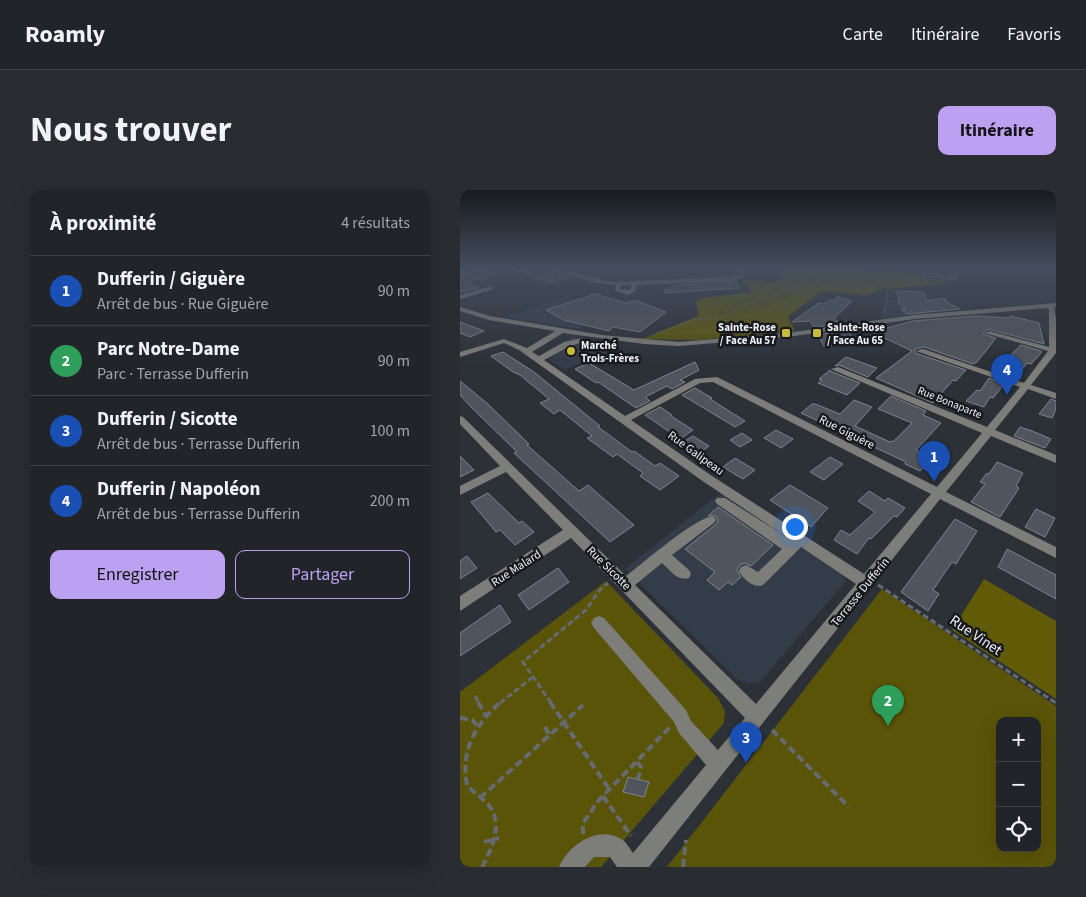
<!DOCTYPE html>
<html lang="fr">
<head>
<meta charset="utf-8">
<style>
	:root { --surface:#21252a; --page:#292d32; --text:#f1f3f6; --muted:#a2a5a8; --line:#3e4247; --accent:#bca0f2 }
	body { margin:0; font-family:"Source Sans 3",sans-serif; background:var(--page); color:var(--text) }
	.controls { position:absolute; right:15px; bottom:15px; display:grid; overflow:hidden; border-radius:10px; box-shadow:0 5px 20px #0002 }
	.controls button { width:45px; height:45px; display:grid; place-items:center; padding:0; border:0; border-bottom:1px solid var(--line); background:var(--surface); color:var(--text); font:25px sans-serif }
	.you { position:absolute; left:334px; top:336px; width:18px; height:18px; margin:-12px; border:4px solid #fff; border-radius:50%; background:#1a73e8; box-shadow:0 0 0 8px #1a73e833 }
	.badge { display:grid; place-items:center; width:32px; height:32px; border-radius:50%; background:var(--accent); color:#fff; font-size:16px; font-weight:700 }
	.pin { position:absolute; translate:-50% -41px; filter:drop-shadow(0 1px 2px #0008) }
	.pin::after { content:''; position:absolute; top:26px; width:18px; height:15px; background:inherit; clip-path:polygon(0 0,100% 0,50% 100%) }
	.list { margin:0; padding:0; list-style:none }
	h2 { display:flex; justify-content:space-between; align-items:center; height:65px; margin:0; padding:0 20px; font-size:21px }
	h2 small { font-size:16px; font-weight:400; color:var(--muted) }
	.list li { display:grid; grid-template-columns:32px 1fr auto; gap:15px; align-items:center; box-sizing:border-box; height:70px; padding:0 20px; border-top:1px solid var(--line) }
	.list b { display:block; font-size:19px; white-space:nowrap }
	.list p { margin:0; font-size:16px; white-space:nowrap; color:var(--muted) }
	.list em { font-size:16px; font-style:normal; color:var(--muted) }
	.actions { display:flex; gap:10px; padding:15px 20px }
	.actions a { flex:1; padding:11px 0; border:1px solid var(--accent); border-radius:10px; text-align:center; font-size:18px; color:var(--accent) }
	.actions .main { background:var(--accent); color:#111 }
	.icon { flex:none; width:28px; height:28px; fill:none; stroke:currentColor; stroke-width:2; stroke-linecap:round; stroke-linejoin:round }
	.map { position:relative; flex:none; width:596px; height:677px; overflow:hidden; border-radius:10px }
	header { display:flex; align-items:center; gap:30px; box-sizing:border-box; height:70px; padding:0 25px; background:var(--surface); border-bottom:1px solid var(--line) }
	header strong { font-size:24px }
	nav { display:flex; gap:28px; margin-inline-start:auto; font-size:18px }
	.intro { display:flex; align-items:center; justify-content:space-between; box-sizing:border-box; height:120px; padding:0 30px }
	h1 { margin:0; font-size:35px }
	.button { padding:12px 22px; border-radius:10px; background:var(--accent); color:#111; font-size:18px; font-weight:700 }
	main { display:flex; gap:30px; padding:0 30px }
	aside { flex:1; background:var(--surface); border-radius:10px; box-shadow:0 5px 20px #0002 }
	.map>svg:first-child { display:block }
	.built { fill:#333c48 }
	.green { fill:#5a5408; fill-rule:evenodd }
	.forest { fill:#615a07; fill-rule:evenodd }
	.building { fill:#50555d; stroke:#7e848c }
	.lines { fill:none; stroke-linecap:round; stroke-linejoin:round }
	.path-far2 { stroke:#666a71; stroke-width:1; stroke-dasharray:2.5 1; stroke-linecap:butt }
	.path-far1 { stroke:#666a71; stroke-width:3; stroke-dasharray:6 3; stroke-linecap:butt }
	.path { stroke:#666a71; stroke-width:4; stroke-dasharray:8 4; stroke-linecap:butt }
	.minor { fill:#7d7d79; fill-rule:evenodd }
	.poi-dot { fill:#c7bb3c; stroke:#17191c; stroke-width:2 }
	.labels { text-anchor:middle; stroke-width:5; stroke-linejoin:round; paint-order:stroke }
	.far-poi-label { font-size:11px; font-weight:bold; fill:#eceff4; stroke:#17191c; text-anchor:start }
	.far-street-label { font-size:11px; fill:#eceff4; stroke:#17191c }
	.street-label { font-size:12px; fill:#eceff4; stroke:#17191c }
	.near-street-label { font-size:15px; fill:#eceff4; stroke:#17191c }
</style>
</head>
<body>
<header>
<strong>Roamly</strong>
<nav><a>Carte</a><a>Itinéraire</a><a>Favoris</a></nav>
</header>
<div class="intro"><h1>Nous trouver</h1><a class="button">Itinéraire</a></div>
<main>
<aside>
<h2>À proximité<small>4 résultats</small></h2>
<ul class="list">
<li><span class="badge" style="background:#1a4fb4">1</span><div><b>Dufferin / Giguère</b><p>Arrêt de bus · Rue Giguère</p></div><em>90 m</em></li>
<li><span class="badge" style="background:#2e9e5b">2</span><div><b>Parc Notre-Dame</b><p>Parc · Terrasse Dufferin</p></div><em>90 m</em></li>
<li><span class="badge" style="background:#1a4fb4">3</span><div><b>Dufferin / Sicotte</b><p>Arrêt de bus · Terrasse Dufferin</p></div><em>100 m</em></li>
<li><span class="badge" style="background:#1a4fb4">4</span><div><b>Dufferin / Napoléon</b><p>Arrêt de bus · Terrasse Dufferin</p></div><em>200 m</em></li>
</ul>
<div class="actions"><a class="main">Enregistrer</a><a>Partager</a></div>
</aside>
<div class="map">
<svg width="596" height="677" viewBox="0 0 596 677">
	<rect width="100%" height="100%" fill="#2c3138"/>
	<g class="built">
		<path d="M107,106l38,15 -24,18 -75,-12z"/>
		<path d="M426,109l27,3 13,11 -43,5 -2,-1z"/>
		<path d="M112,147l5,1 40,5 -19,16 -4,-1 -30,12 -17,-12 -1,-4z"/>
		<path d="M260,303l120,80 6,8 -86,101 -11,2 -13,-6 -111,-109z"/>
	</g>
	<g class="green">
		<path d="M318,79h116l55,14 -67,6 -15,6 -45,-4 -34,25 7,15 -95,9 -58,-1 57,-23 -3,-15 7,-3 50,-6 -12,-11c15,-4 27,5 42,-1z"/>
		<path d="M146,391l112,117 7,13 -1,12 -123,144h-141v-175z"/>
		<path d="M422,399l174,117v161h-389zM540,531h37v127h-37z"/>
	</g>
	<g class="forest">
		<path d="M319,79h85l5,5 2,12 11,3 -15,6 -45,-4 -34,25v9c-16,11 -54,8 -74,9 -21,0 -41,2 -62,1l47,-19 -3,-15 7,-3 51,-6 29,-12zM378,85l5,2c-20,14 -42,-3 -56,22l-14,4 -16,10 -10,-1 -11,2 -5,5 -13,1 2,-5 -1,-5 8,-7 40,-7 12,-7 30,-8 -6,-3 2,-1 19,1z"/>
		<path d="M454,84l35,9 -61,6 1,-3 20,-2 -2,-7z"/>
		<path d="M524,389l72,42v78l-104,-69z"/>
	</g>
	<g class="building">
		<path d="M25,79h14v4l-32,9 12,6 -16,4 -3,-1v-12z"/>
		<path d="M59,79h34l16,7 -18,7 -33,-12z"/>
		<path d="M462,79h35l-2,11 -32,-4z"/>
		<path d="M276,91l4,7 -76,5v-3l14,-5z"/>
		<path d="M437,101l27,1 3,9 18,-3v3l15,8 -53,5 -6,-5h5l-7,-6z"/>
		<path d="M135,104l30,9 10,-3 31,12 -26,20 -27,-5 -4,4 -8,-2 -37,-9 -18,-10z"/>
		<path d="M377,107l15,4 -18,17 6,6 -26,3 -4,-6 -18,1 27,-19 5,1 5,-4 4,1z"/>
		<path d="M516,126l33,2 2,-2 28,7 5,21 -56,-15 -5,5 13,4 -19,24 -4,2 -49,-17 -9,2v4l51,17 -10,11 -3,-1 -20,23 -57,-25 36,-27 -40,-19 41,-11z"/>
		<path d="M0,132l24,9 -14,6 -10,-4z"/>
		<path d="M387,140l12,14 -35,2 -6,-11z"/>
		<path d="M561,155l20,6v2l-10,11 -4,-1 -10,13 -7,-2 -1,2 -15,-5z"/>
		<path d="M43,162l31,20 66,54 -2,1 34,25 2,-1 21,15 5,-3 19,13 -19,14 -20,-14 3,-3 -26,-19 -4,3 -26,-19 5,-2 -32,-26 -6,4 -14,-11 9,-4 -29,-24 -7,-3 -22,-16z"/>
		<path d="M386,167l31,11 -9,9 -29,-12 -4,1z"/>
		<path d="M235,172l4,8 -19,10 5,2 -13,7 -5,-3 -22,11 5,4 -14,7 -38,-26 -2,1 -21,-14 14,-6 45,27z"/>
		<path d="M370,180v1l30,12 -13,12 -29,-12 4,-3 -3,-1z"/>
		<path d="M529,188l15,6 -11,14 -3,-1 -6,10 -18,-6 11,-11 3,1z"/>
		<path d="M0,191l28,23 41,40 -2,1 52,46 9,-6 46,40 -24,17 -96,-89 3,-1 -47,-46 -10,-11z"/>
		<path d="M235,198l17,10 -2,1 35,22 -10,6 -53,-32z"/>
		<path d="M431,206l35,15 -3,4 18,8 -25,27 15,8 -11,13 -15,-7 1,-2 -105,-49 11,-9h3l25,10 14,-14 18,7 -17,19 35,16 4,-1 18,-18 -34,-14z"/>
		<path d="M591,209l5,2v8l-4,9 -13,-4z"/>
		<path d="M200,217l12,8 -1,1 22,14 -13,9 -35,-24z"/>
		<path d="M560,237l12,4 19,8 -6,9 -31,-12z"/>
		<path d="M316,240l17,9 -12,9 -17,-10z"/>
		<path d="M282,243l10,7 -12,7 -10,-7z"/>
		<path d="M233,246l16,10 -10,7 -16,-11z"/>
		<path d="M0,266l14,14 -14,7z"/>
		<path d="M370,267l13,7 -19,16 -14,-8z"/>
		<path d="M275,268l20,12 -12,9 -20,-12z"/>
		<path d="M537,272l26,11 -7,13 3,2 -19,29 -29,-15 14,-18 -5,-2 7,-9 2,1z"/>
		<path d="M330,295l38,23 -17,19 -41,-27z"/>
		<path d="M409,301l16,10 3,-3 17,10 -8,9 -3,-1 -23,23 -2,-1 -12,16 -23,-14 7,-10 9,5 25,-23 -17,-11z"/>
		<path d="M28,303l31,30 3,-2 12,11 -19,13 -15,-15 -4,2 -25,-30z"/>
		<path d="M258,317l55,38 -22,21 -6,-3 -5,2 -3,5 4,7 -9,8 -4,-3 -9,8 -12,-10 8,-8 -30,-23 31,-25 2,-3 -2,-5h-8z"/>
		<path d="M576,319l19,9 -10,19 -20,-10z"/>
		<path d="M495,329l22,12 -21,33 -4,-2 -19,28 6,4 -11,17 -27,-19z"/>
		<path d="M547,359l49,26v24l-58,-32z"/>
		<path d="M7,366l10,12 -17,11v-18z"/>
		<path d="M98,378l11,14 -40,28 -11,-15z"/>
		<path d="M40,415l11,17 -51,34v-23z"/>
		<path d="M168,587l21,5 -5,15 -21,-5z"/>
	</g>
	<g class="lines">
		<g class="path-far2">
			<path d="M407,79l21,20 -4,24"/>
			<path d="M370,116l3,-1"/>
			<path d="M197,143l36,-13 31,-3 20,-12 27,-8 34,-14 15,-3"/>
		</g>
		<g class="path-far1">
			<path d="M418,395l178,118"/>
			<path d="M15,506l4,7"/>
			<path d="M40,513l33,-26"/>
			<path d="M91,513l-28,-41 64,-53 11,-17 10,-9"/>
		</g>
		<g class="path">
			<path d="M18,512l8,14"/>
			<path d="M90,512l59,87"/>
			<path d="M0,528l12,2 5,5"/>
			<path d="M85,537l6,11"/>
			<path d="M312,540l77,77"/>
			<path d="M177,572l4,5 -3,12"/>
			<path d="M143,606l28,40"/>
			<path d="M20,608l103,-93"/>
			<path d="M123,644v-11l16,-23 72,-74"/>
			<path d="M24,652l15,-4"/>
			<path d="M22,677c10,-18 22,-45 6,-63 -7,-7 -15,-12 -21,-19 -7,-34 9,-62 34,-83"/>
			<path d="M223,677l3,-27"/>
		</g>
		<g class="minor">
			<path d="M14,79h9l-23,8v-4z"/>
			<path d="M95,79h9l45,13 123,-5 7,-2 -1,-6h6l1,7 -13,5 -95,4 -2,7 -7,3 -13,-4 1,-6 -25,-3zM162,95h9l-1,5 -10,-1z"/>
			<path d="M32,96l2,3 -34,10v-4z"/>
			<path d="M596,113v4h-2l2,12v34l-25,32 25,8v6l-28,-10 -33,41 61,25v8l-65,-27 -45,56 110,55v11l-116,-59 -291,368h-32l-7,-10h-16l-9,10h-26c10,-23 40,-43 64,-27 4,3 7,9 10,13l73,-88 -27,-32 -5,-11 -80,-94 -3,-5 3,-5 5,-2 5,2 82,92 5,11 27,29 27,-32 -174,-180 -111,73v-15l103,-66 -57,-58 -46,23v-9l40,-20 -40,-42v-8l3,1 163,159c14,-10 75,-64 88,-59l2,3 -2,3 -42,32 17,15 2,4 -2,4c-11,4 -19,-8 -27,-15l-27,22 121,119 100,-120 -55,-37 -38,38c-9,4 -20,-6 -24,-14l2,-4 5,-2 12,7 24,-23 -65,-45 -2,-3 2,-3h8l66,42 -87,-58 -185,-132 -15,-7 -44,14v-5l44,-13 23,9 28,-17 -66,-11 -29,-9v-4l30,9 112,19 77,7 108,-9 127,-18zM587,118l2,1v38l-60,-16 -4,2 63,18 -24,32 -101,-34 -7,2 104,36 -33,40 -149,-60 -7,2 151,64 -45,54 -220,-110 -22,2 -70,37 -81,-56 26,-14 13,-4v-4l-19,4 -25,14 -7,-4 31,-19 81,11 35,2 108,-9 127,-18zM253,192l218,112 -67,80 -152,-98 -81,-56 69,-37z"/>
		</g>
	</g>
	<linearGradient id="sky" x2="0" y2="1"><stop stop-color="#181b1f"/><stop offset="0.45" stop-color="#454e5e"/><stop offset="1" stop-color="#454e5e" stop-opacity="0"/></linearGradient>
	<rect width="596" height="174" fill="url(#sky)"/>
	<g class="poi-dot">
		<rect x="321" y="138" width="10" height="10" rx="2.5"/>
		<rect x="352" y="138" width="10" height="10" rx="2.5"/>
		<circle cx="111" cy="161" r="5"/>
	</g>
	<g class="labels">
		<g class="far-poi-label">
			<text x="316" y="141" text-anchor="end">Sainte-Rose<tspan x="316" dy="13">/ Face Au 57</tspan></text>
			<text x="367" y="141">Sainte-Rose<tspan x="367" dy="13">/ Face Au 65</tspan></text>
			<text x="121" y="159">Marché<tspan x="121" dy="13">Trois-Frères</tspan></text>
		</g>
		<g class="far-street-label">
			<text transform="translate(490 212) rotate(22)" y="4">Rue Bonaparte</text>
		</g>
		<g class="street-label">
			<text transform="translate(387 242) rotate(27)" y="4">Rue Giguère</text>
			<text transform="translate(236 263) rotate(36)" y="4">Rue Galipeau</text>
			<text transform="translate(56 378) rotate(-33)" y="4">Rue Malard</text>
			<text transform="translate(149 378) rotate(45)" y="4">Rue Sicotte</text>
			<text transform="translate(400 402) rotate(-51)" y="4">Terrasse Dufferin</text>
		</g>
		<g class="near-street-label">
			<text transform="translate(516 445) rotate(34)" y="5">Rue Vinet</text>
		</g>
	</g>
</svg>
<div class="controls">
<button>+</button>
<button>−</button>
<button><svg class="icon" aria-label="locate" viewBox="0 0 24 24"><circle cx="12" cy="12" r="6"/><path d="M12 2v4M12 18v4M2 12h4M18 12h4"/></svg></button>
</div>
<div class="you"></div>
<div class="pin badge" style="left:474px;top:292px;background:#1a4fb4">1</div>
<div class="pin badge" style="left:428px;top:536px;background:#2e9e5b">2</div>
<div class="pin badge" style="left:286px;top:573px;background:#1a4fb4">3</div>
<div class="pin badge" style="left:547px;top:205px;background:#1a4fb4">4</div>
</div>
</main>
</body>
</html>
